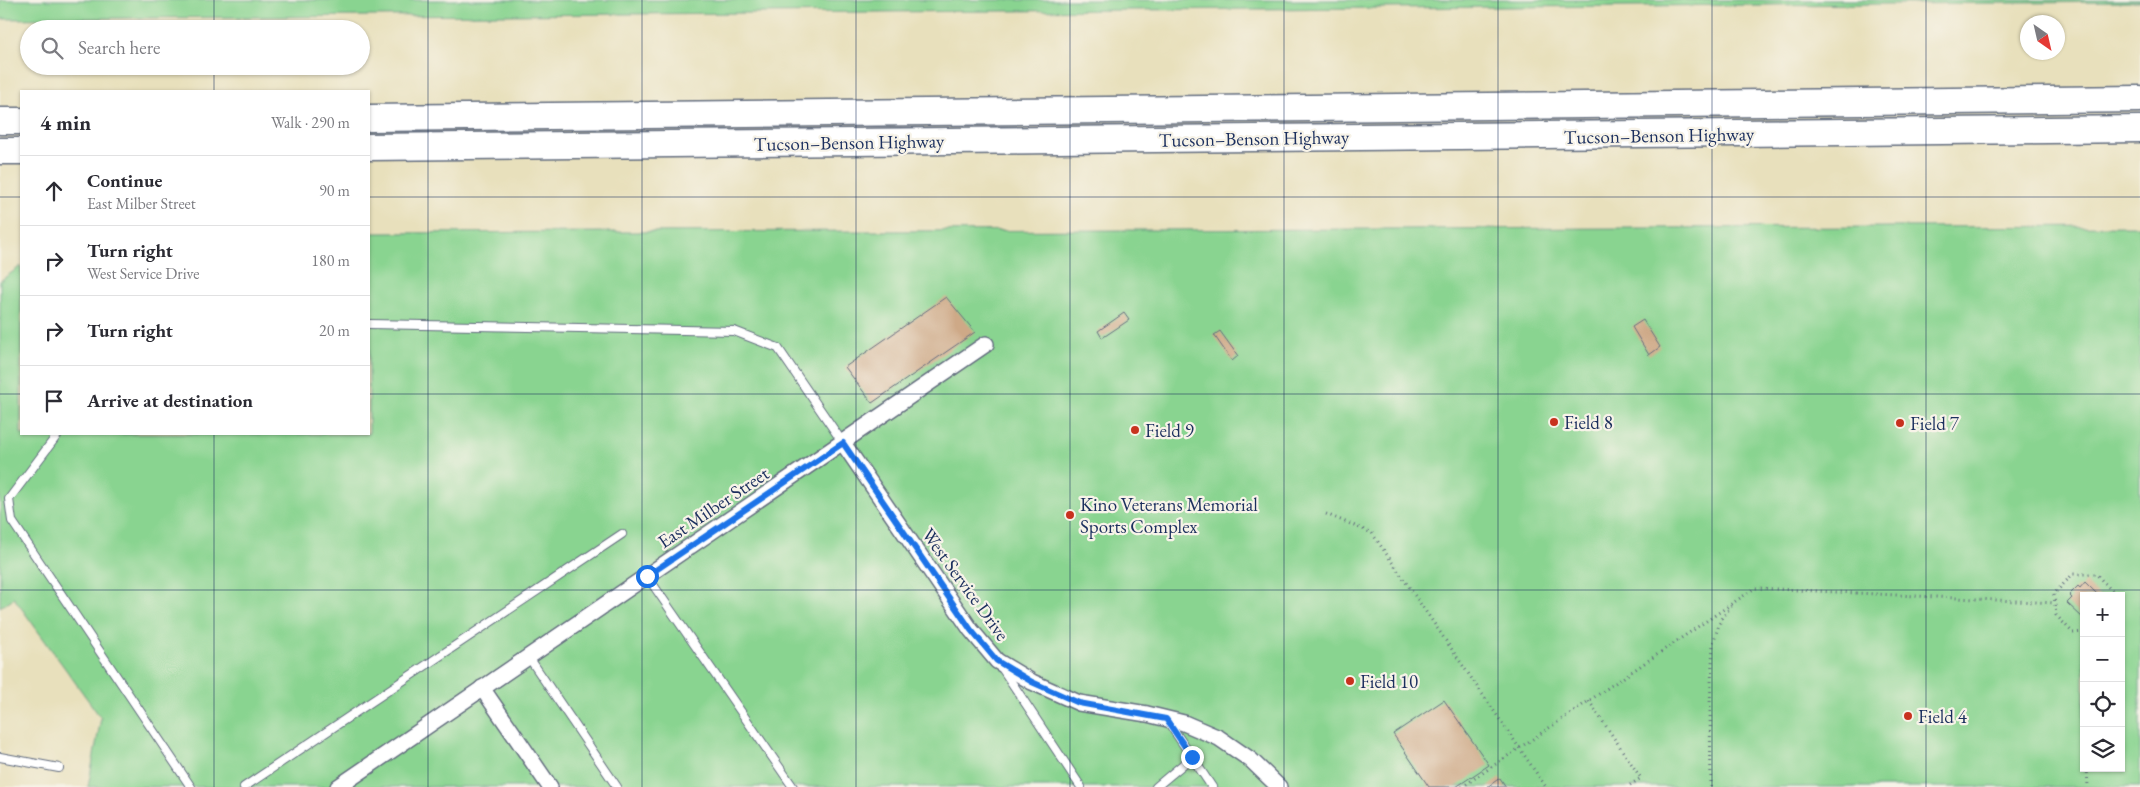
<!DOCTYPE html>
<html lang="en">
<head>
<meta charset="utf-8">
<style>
	:root { --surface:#fff; --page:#f7f7f7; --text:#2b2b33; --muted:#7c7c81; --line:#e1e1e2 }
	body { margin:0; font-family:"EB Garamond",serif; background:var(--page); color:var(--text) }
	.controls { position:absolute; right:15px; bottom:15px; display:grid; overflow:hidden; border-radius:0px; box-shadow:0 1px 4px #0004 }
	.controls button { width:45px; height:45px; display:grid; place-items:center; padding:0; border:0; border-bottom:1px solid var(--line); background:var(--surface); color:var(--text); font:25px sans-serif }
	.compass { position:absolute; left:2020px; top:15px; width:45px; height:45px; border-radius:50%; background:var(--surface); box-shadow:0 1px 4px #0004; rotate:146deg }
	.stop { position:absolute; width:15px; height:15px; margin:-11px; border:4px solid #1a73e8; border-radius:50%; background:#fff }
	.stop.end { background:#1a73e8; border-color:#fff; box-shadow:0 1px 5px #0008 }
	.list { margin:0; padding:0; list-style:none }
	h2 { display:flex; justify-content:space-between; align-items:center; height:65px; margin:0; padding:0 20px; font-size:21px }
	h2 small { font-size:16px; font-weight:400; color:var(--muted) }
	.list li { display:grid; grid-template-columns:32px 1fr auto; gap:15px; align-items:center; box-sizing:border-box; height:70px; padding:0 20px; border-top:1px solid var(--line) }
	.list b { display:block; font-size:19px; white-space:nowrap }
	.list p { margin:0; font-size:16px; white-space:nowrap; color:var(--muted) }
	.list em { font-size:16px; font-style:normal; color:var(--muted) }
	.icon { flex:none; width:28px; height:28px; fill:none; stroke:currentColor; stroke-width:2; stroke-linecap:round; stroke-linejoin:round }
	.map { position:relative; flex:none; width:2140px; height:787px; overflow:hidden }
	.search { position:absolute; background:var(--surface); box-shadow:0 1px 4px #0004; left:20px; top:20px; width:350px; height:55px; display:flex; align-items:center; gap:12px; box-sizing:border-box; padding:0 18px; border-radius:28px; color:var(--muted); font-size:19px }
	.panel { position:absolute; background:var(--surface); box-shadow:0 1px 4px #0004; left:20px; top:90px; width:350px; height:345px; border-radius:0px }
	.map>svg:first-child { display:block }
	.green { fill:#89d490; stroke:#528277; fill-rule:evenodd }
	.building { fill:#cea987 }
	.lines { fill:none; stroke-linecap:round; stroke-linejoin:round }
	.service-casing { stroke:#636d7f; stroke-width:10 }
	.minor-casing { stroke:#636d7f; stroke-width:18 }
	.motorway-casing { stroke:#636d7f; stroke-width:29 }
	.path { stroke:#636d7f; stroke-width:3; stroke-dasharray:1 4; stroke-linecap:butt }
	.service { stroke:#fff; stroke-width:8 }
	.minor { stroke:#fff; stroke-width:15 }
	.motorway { stroke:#fff; stroke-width:26 }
	.route { stroke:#1a73e8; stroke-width:6 }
	.grid { fill:none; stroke:#1b2f5e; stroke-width:1; stroke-opacity:0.55 }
	.poi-dot { fill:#c8321e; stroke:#f7f3e8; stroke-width:2 }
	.labels { text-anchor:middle; stroke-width:4.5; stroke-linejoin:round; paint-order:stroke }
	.street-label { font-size:19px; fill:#1b2f5e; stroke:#f7f3e8 }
	.poi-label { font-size:19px; fill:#1b2f5e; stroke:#f7f3e8; text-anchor:start }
</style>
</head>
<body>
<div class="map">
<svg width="2140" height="787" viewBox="0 0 2140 787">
	<rect width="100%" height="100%" fill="#f7f3e8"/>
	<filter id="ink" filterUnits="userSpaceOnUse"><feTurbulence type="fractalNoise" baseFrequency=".02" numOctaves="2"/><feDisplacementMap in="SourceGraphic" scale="10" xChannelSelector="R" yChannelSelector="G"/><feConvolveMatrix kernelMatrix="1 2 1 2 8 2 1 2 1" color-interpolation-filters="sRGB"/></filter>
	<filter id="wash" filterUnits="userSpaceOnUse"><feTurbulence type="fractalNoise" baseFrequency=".0096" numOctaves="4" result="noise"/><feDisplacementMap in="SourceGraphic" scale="20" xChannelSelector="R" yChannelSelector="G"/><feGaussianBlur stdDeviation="1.12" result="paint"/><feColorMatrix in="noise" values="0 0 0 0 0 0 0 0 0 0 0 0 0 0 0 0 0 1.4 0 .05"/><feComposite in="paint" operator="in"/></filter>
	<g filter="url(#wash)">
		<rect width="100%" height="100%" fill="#e8e0bc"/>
		<g class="green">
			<path d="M0,0h2140v2l-2140,17z"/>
			<path d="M2140,226v561h-2052l13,-69 -87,-120 -14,9v-326l21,-15v168h348v-201zM2084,596h37v172h-37z"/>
		</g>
		<g id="blocks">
			<g class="building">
				<path d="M946,297l29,35 -103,71 -27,-36z"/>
				<path d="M1124,313l5,7 -27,18 -4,-7z"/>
				<path d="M1643,320l17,27 -11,8 -17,-28z"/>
				<path d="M1220,331l18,25 -6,5 -18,-26z"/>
				<path d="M2085,582l14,14h-15v23l-17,-16 5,-5 -3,-3 9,-9 2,2z"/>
				<path d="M1444,700l45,65 -33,22h-27l-36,-53z"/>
				<path d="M1500,778l6,9h-19z"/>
			</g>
		</g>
	</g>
	<g filter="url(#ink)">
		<use href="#blocks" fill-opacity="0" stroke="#636d7f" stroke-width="1"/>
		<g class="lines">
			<g class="service-casing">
				<g id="service">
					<path d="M369,324l365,7 44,17 65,95"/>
					<path d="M58,434l-49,65 3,22 179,266"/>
					<path d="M647,576l146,211"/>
					<path d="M528,656l89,131"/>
					<path d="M1002,668l79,119"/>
					<path d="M1167,720l45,67"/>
					<path d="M0,757l59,11"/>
					<path d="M244,787l378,-253"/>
					<path d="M1156,787l36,-30"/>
				</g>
			</g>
			<g class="minor-casing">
				<g id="minor">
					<path d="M843,443l128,187 26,31 35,21 47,21 68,11 37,9 35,15 32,22 28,27"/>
					<path d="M482,688l68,99"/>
					<path d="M338,787l648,-443"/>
				</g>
			</g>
			<g class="motorway-casing">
				<g id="motorway">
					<path d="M369,118l1771,-19"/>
					<path d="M0,121h21"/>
					<path d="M369,147l1771,-18"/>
					<path d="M0,151h21"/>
				</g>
			</g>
			<g class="path">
				<path d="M1326,514l46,19 174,254"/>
				<path d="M2084,632l-11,1 -17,-18 -2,-21 19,-20h23l17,18v4"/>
				<path d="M1589,701l52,77 -14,9"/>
				<path d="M2087,768l1,19"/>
				<path d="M1462,787l293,-199 300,15"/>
				<path d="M1711,787l-1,-82 3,-62 8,-24 12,-15"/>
			</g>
			<use href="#service" class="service"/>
			<use href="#minor" class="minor"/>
			<use href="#motorway" class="motorway"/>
		</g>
	</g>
	<g class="lines" filter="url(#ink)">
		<path class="route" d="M647,576l196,-133 128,187 26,31 35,21 47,21 87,16 26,38"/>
	</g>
	<path class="grid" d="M214,0v29M428,0v787M642,0v787M856,0v787M1070,0v787M1284,0v787M1498,0v787M1712,0v787M1926,0v787M214,66v25M0,197h21M369,197h1771M0,394h21M369,394h1771M214,434v353M0,590h2140"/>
	<g class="poi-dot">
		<circle cx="1554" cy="422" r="5"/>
		<circle cx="1900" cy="423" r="5"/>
		<circle cx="1135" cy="430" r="5"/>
		<circle cx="1070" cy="515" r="5"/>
		<circle cx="1350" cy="681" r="5"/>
		<circle cx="1908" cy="716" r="5"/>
	</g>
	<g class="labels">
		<g class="street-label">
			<text transform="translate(1659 135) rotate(-1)" y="7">Tucson–Benson Highway</text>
			<text transform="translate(1254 138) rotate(-1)" y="7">Tucson–Benson Highway</text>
			<text transform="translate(849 142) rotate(-1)" y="7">Tucson–Benson Highway</text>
			<text transform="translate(713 507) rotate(-34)" y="7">East Milber Street</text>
			<text transform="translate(966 584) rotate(54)" y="7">West Service Drive</text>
		</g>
		<g class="poi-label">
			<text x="1564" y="429">Field 8</text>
			<text x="1910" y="430">Field 7</text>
			<text x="1145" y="437">Field 9</text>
			<text x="1080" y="511">Kino Veterans Memorial<tspan x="1080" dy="22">Sports Complex</tspan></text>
			<text x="1360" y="688">Field 10</text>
			<text x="1918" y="723">Field 4</text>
		</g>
	</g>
</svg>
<div class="controls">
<button>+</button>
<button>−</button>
<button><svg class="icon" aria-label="locate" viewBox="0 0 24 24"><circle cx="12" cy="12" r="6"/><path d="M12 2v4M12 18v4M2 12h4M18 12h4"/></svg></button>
<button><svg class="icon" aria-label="layers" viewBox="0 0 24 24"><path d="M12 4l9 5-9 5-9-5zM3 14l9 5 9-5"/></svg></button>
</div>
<svg class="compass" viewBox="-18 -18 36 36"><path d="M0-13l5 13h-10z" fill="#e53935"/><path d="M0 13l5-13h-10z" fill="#7c7c81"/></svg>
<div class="stop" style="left:647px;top:576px"></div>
<div class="stop end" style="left:1192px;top:757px"></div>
<div class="search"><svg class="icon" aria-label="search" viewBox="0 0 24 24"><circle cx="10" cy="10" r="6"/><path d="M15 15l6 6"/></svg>Search here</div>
<section class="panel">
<h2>4 min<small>Walk · 290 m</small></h2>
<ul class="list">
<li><svg class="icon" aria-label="ahead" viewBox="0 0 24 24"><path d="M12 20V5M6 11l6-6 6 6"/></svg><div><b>Continue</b><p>East Milber Street</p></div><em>90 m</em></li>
<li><svg class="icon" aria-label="right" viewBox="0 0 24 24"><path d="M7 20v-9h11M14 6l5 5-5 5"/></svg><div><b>Turn right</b><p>West Service Drive</p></div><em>180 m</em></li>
<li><svg class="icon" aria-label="right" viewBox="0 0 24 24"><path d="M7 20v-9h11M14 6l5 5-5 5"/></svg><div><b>Turn right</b></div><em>20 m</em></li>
<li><svg class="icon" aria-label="arrive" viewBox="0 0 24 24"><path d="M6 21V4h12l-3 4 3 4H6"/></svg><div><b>Arrive at destination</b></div></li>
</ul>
</section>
</div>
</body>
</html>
